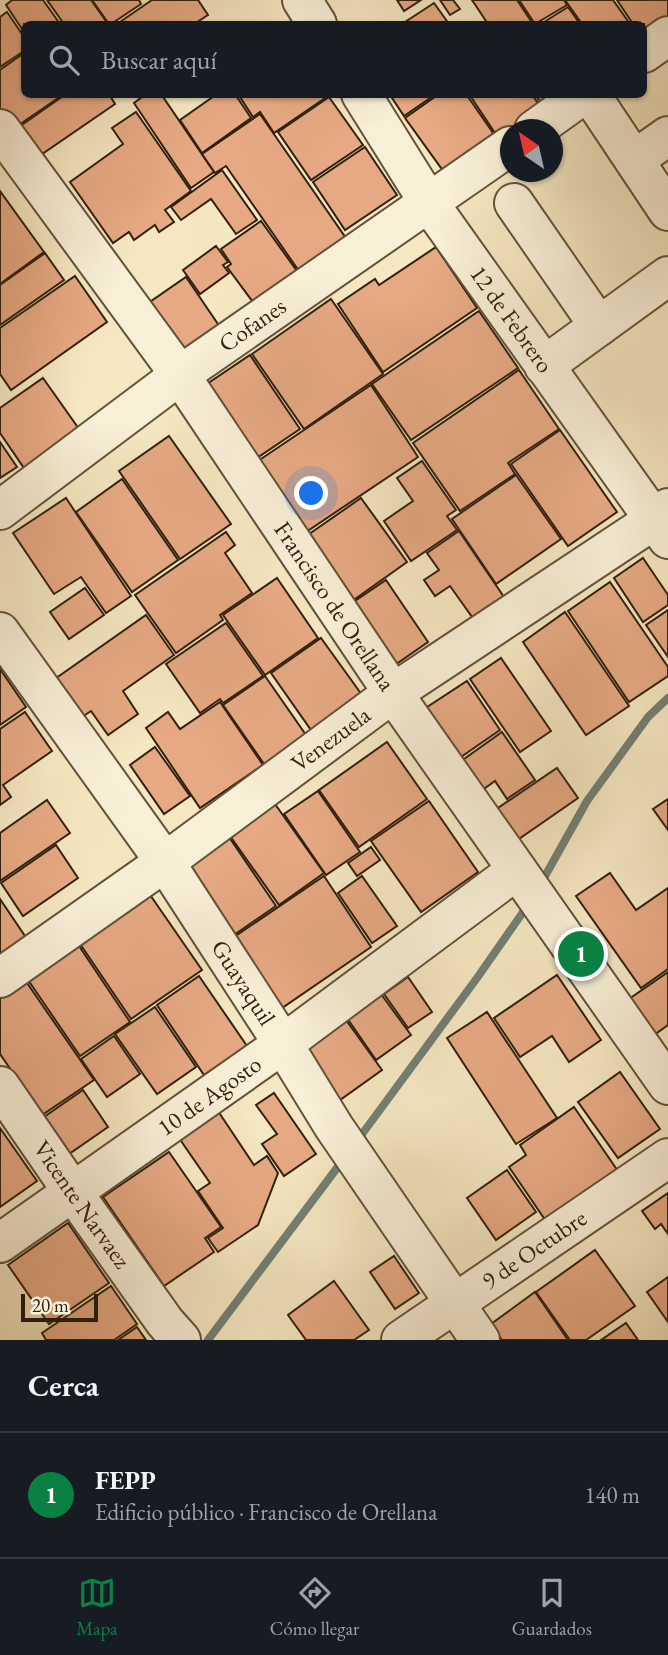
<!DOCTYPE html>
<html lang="es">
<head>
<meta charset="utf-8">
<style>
	:root { --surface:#171b24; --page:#20242c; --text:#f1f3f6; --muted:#9ea1a6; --line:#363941; --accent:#0b8043 }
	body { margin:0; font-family:"EB Garamond",serif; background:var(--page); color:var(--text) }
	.compass { position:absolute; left:500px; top:119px; width:63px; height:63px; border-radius:50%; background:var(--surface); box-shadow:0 2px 5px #0004; rotate:326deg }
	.scale { position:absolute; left:21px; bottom:18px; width:77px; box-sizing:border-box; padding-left:7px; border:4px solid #31200d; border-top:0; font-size:19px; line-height:24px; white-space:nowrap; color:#31200d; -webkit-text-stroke:5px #f8efd7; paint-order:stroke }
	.you { position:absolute; left:312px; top:494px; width:24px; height:24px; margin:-18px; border:5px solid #fff; border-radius:50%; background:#1a73e8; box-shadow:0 0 0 10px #1a73e833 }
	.badge { display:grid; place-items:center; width:46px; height:46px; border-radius:50%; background:var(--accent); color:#fff; font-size:23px; font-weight:700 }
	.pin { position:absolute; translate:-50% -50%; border:4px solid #fff; box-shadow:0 2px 7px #0006 }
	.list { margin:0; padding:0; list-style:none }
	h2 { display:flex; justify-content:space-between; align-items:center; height:91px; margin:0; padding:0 28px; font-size:30px }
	h2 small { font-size:23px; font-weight:400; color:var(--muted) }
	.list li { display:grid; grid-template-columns:46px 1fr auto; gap:21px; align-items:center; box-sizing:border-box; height:126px; padding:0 28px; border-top:2px solid var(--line) }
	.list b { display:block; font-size:26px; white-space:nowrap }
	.list p { margin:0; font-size:23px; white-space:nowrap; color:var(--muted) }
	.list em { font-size:23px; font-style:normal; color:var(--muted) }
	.icon { flex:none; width:38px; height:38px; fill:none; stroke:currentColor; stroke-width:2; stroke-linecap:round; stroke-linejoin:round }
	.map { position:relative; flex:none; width:668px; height:1340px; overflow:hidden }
	.search { position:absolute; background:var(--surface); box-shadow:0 2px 5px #0004; left:21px; right:21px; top:21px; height:77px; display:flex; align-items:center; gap:18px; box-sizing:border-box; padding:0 24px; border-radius:10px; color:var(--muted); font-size:26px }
	.sheet { height:217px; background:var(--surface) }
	nav { display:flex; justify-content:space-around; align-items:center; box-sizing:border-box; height:98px; border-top:2px solid var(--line); background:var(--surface); font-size:19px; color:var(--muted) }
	nav a { display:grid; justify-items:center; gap:4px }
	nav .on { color:var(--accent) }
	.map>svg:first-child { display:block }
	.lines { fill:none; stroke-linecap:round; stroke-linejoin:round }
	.stream { stroke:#727f74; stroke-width:8 }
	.building { fill:#e6a983; stroke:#31200d; stroke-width:2 }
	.minor-casing { stroke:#62523a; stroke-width:42 }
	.minor { stroke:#f8efd7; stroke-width:38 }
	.labels { text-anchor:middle; stroke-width:6; stroke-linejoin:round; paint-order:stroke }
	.street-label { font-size:24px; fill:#31200d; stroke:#f8efd7 }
</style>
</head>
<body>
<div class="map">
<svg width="668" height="1340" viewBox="0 0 668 1340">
	<rect width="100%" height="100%" fill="#f5e7c1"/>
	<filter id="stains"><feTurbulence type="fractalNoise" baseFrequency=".00286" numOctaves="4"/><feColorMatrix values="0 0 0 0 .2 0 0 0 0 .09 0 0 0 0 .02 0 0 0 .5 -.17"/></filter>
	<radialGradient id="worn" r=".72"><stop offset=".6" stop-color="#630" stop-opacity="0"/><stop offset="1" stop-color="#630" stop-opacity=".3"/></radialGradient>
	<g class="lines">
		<g class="stream">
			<path d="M540,885l47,-84 61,-84 20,-19"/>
			<path d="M357,1141l120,-163 51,-73"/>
			<path d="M208,1340l135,-180"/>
		</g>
	</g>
	<g class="building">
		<path d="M12,0h31l17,24h-36v8l-18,-27z"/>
		<path d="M47,0h44l17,24h-44z"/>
		<path d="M92,0h47l2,4 -30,20h-2z"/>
		<path d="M152,0h46l10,15 -14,9h-77z"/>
		<path d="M397,0h24l-17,11z"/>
		<path d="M440,0h13l7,9 -10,6z"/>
		<path d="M472,0h45l16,24h-45z"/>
		<path d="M519,0h45l3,5 -32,19z"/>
		<path d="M565,0h48l17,24h-48z"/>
		<path d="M617,0h51v27l-24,13v-16h-11z"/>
		<path d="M434,3l15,21h-47z"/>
		<path d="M568,7l12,17h-39z"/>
		<path d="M7,12l17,25v14l-24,16v-50z"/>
		<path d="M24,53v41h40l-54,37 -10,-15v-46z"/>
		<path d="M66,94h43l6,10 -86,59 -20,-29z"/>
		<path d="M146,94h15l53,78 -23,16 -57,-85z"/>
		<path d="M217,94h18l16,24 -49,35 -22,-33z"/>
		<path d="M238,94h93l-57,39 -14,-21 -7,5z"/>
		<path d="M396,94h40l-32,22 -12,-18z"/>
		<path d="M439,94h27l34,49 -51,36 -44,-61z"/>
		<path d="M469,94h63l10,16 -43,29z"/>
		<path d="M535,94h33l-23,16z"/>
		<path d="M329,97l34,48 -52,35 -33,-48z"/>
		<path d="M136,112l55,79 -26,19 9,12 -15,10 -4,-7 -21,15 -5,-8 -16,11 -43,-61 53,-38 -11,-16z"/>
		<path d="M260,114l88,127 -47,33 -75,-108 -11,7 -13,-19z"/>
		<path d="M365,147l32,48 -52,35 -32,-48z"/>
		<path d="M222,170l35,50 -21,14 -25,-35 -30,21 -10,-13z"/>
		<path d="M0,191l44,61 -44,32z"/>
		<path d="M261,221l41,57 -44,31 -31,-42 4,-3 -10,-15z"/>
		<path d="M216,246l12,16 -5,3 6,8 -29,21 -17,-24z"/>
		<path d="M436,247l41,61 -94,64 -45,-68 37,-25 4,6z"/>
		<path d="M45,253l19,27 -64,45v-40z"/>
		<path d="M75,276l32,46 -96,68 -11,-16v-46z"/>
		<path d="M186,277l36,53 -42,29 -36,-53z"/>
		<path d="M331,299l52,75 -79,55 -52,-75z"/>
		<path d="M479,311l39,57 -107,72 -39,-56z"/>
		<path d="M250,355l50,74 -52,35 -50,-74z"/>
		<path d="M519,370l40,59 -51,34 7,11 -55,37 -47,-68z"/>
		<path d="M43,378l36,51 -55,39 -24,-35v-25z"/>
		<path d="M371,385l47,72 -115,77 -48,-71z"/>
		<path d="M560,430l57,82 -49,34 -57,-82z"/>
		<path d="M169,436l62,88 -51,35 -61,-88z"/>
		<path d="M0,442l17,25 -17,11z"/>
		<path d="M422,461l34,49 -9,6 10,14 -46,31 -27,-40 29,-20 -16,-23z"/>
		<path d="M516,475l45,64 -65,45 -44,-65z"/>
		<path d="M122,479l56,81 -46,32 -56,-80z"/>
		<path d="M66,498l65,98 -25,17 -25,-36 -27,17 -41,-61z"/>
		<path d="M361,498l46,64 -59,42 -46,-65z"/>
		<path d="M459,531l47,69 -31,21 -25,-35 -15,10 -11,-16 15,-10 -12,-17z"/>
		<path d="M226,532l9,13 -10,8 27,40 -32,22 3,5 -47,33 -41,-58z"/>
		<path d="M643,558l25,37v10l-25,17 -29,-44z"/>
		<path d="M277,578l41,60 -53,37 -42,-60z"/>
		<path d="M386,580l42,62 -36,25 -43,-62z"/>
		<path d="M610,582l58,85v9l-39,26 -61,-91z"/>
		<path d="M85,588l19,27 -35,24 -19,-27z"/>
		<path d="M668,610v47l-22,-32z"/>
		<path d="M565,612l64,94 -43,29 -63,-93z"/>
		<path d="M146,615l28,40 -51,36 15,23 -30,21 -17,-24 -12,8 -27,-38z"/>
		<path d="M226,623l37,53 -40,27 -3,-4 -20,14 -34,-49z"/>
		<path d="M321,638l41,57 -51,35 -40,-57z"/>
		<path d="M501,658l50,73 -31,21 -50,-73z"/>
		<path d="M0,669l26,38 -26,18z"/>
		<path d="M265,676l41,59 -42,29 -41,-59z"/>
		<path d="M467,681l33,49 -45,31 -34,-50z"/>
		<path d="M220,702l43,63 -63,43 -54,-80 22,-16 12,17z"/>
		<path d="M25,712l27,39 -49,34 8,12 -11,8v-76z"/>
		<path d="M502,732l33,48 -28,19 -12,-18 -17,12 -21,-29z"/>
		<path d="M387,742l40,57 -68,48 -40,-57z"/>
		<path d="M155,747l35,49 -26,18 -34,-49z"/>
		<path d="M557,768l21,30 -65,45 -21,-31z"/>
		<path d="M318,791l42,61 -34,23 -42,-61z"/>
		<path d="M668,799v31l-15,-21z"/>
		<path d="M47,800l23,33 -70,48v-48z"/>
		<path d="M429,801l49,71 -57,40 -50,-71z"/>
		<path d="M275,804l49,69 -45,32 -49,-69z"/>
		<path d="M229,837l47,69 -42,29 -47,-70z"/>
		<path d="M56,845l22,33 -55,38 -22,-33z"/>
		<path d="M371,847l9,13 -23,16 -9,-13z"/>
		<path d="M610,873l26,37 32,-22v81l-27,19 -65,-92z"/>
		<path d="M324,876l47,71 -89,61 -48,-71z"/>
		<path d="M362,876l35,50 -25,17 -34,-50z"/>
		<path d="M146,889l56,81 -71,49 -55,-81z"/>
		<path d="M0,899l27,40 -27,18z"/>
		<path d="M77,943l53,79 -50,34 -54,-79z"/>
		<path d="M668,972v53l-14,10 -25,-36z"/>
		<path d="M557,975l44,65 -32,22 -17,-26 -32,21 -26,-39z"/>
		<path d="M199,976l48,70 -43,29 -47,-70z"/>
		<path d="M408,977l24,35 -24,16 -24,-34z"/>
		<path d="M25,980l69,100 -52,35 -42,-61v-57z"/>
		<path d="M381,994l30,41 -35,25 -29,-42z"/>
		<path d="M155,1007l41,60 -39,27 -42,-60z"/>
		<path d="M487,1012l70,106 -41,26 -69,-106z"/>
		<path d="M346,1020l36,50 -42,30 -36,-51z"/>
		<path d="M114,1036l26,38 -33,23 -26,-38z"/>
		<path d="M620,1072l40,57 -42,29 -40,-56z"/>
		<path d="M83,1090l25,37 -39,27 -25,-37z"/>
		<path d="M274,1093l42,61 -32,22 -22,-32 15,-10 -21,-29z"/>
		<path d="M574,1107l48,70 -72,50 -41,-60 17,-12 -6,-10z"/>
		<path d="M218,1111l36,54 13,-9 11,17 -20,52 -40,27 -10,-14 15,-10 -25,-37 12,-8 -31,-45z"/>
		<path d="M0,1128l37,53 -37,26z"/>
		<path d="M169,1152l52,75 -16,11 9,14 -50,34 -61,-89z"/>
		<path d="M507,1170l29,42 -40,28 -29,-42z"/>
		<path d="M668,1193v41l-7,-10 -6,5 -13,-18z"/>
		<path d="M68,1223l41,60 -60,41 -41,-59z"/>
		<path d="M595,1250l40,56 -49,34h-16l-34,-48z"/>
		<path d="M394,1256l25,37 -24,16 -25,-37z"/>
		<path d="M668,1277v45l-21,-30z"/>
		<path d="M334,1281l35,49 -15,10h-48l-18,-25z"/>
		<path d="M111,1286l26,38 -23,16h-68l-4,-7z"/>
		<path d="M535,1292l33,48h-66l-11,-16z"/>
		<path d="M626,1323l12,17h-37z"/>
		<path d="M137,1327l9,13h-28z"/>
	</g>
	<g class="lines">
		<g class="minor-casing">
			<g id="minor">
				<path d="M302,0l15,24"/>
				<path d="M644,53l24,-17"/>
				<path id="s1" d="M361,94l68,109 239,336"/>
				<path d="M590,94l78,117"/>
				<path id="s2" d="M0,129l180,246 213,318 275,392"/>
				<path d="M534,130l50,-36"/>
				<path d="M634,160l34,-24"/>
				<path d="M514,203l85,123"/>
				<path d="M544,366l124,-90"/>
				<path id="s3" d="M0,510l180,-135 330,-229"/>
				<path id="s4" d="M0,632l165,230 118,182 51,83 146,213"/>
				<path id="s5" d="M0,978l165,-116 228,-169 261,-173 14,-12"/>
				<path id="s6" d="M0,1086l72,105 93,131 16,18"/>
				<path id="s7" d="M0,1243l283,-199 234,-174"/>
				<path id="s8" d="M401,1340l267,-182"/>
			</g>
		</g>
		<use href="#minor" class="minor"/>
	</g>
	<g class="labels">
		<g class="street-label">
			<text dy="8" stroke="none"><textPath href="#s1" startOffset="271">12 de Febrero</textPath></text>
			<text dy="8" stroke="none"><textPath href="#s3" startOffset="313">Cofanes</textPath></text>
			<text dy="8" stroke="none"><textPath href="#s2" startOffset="583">Francisco de Orellana</textPath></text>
			<text dy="8" stroke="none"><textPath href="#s5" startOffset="408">Venezuela</textPath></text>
			<text dy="8" stroke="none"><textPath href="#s4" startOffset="427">Guayaquil</textPath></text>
			<text dy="8" stroke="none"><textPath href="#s7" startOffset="256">10 de Agosto</textPath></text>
			<text dy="8" stroke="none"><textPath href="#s6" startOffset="144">Vicente Narvaez</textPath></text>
			<text dy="8" stroke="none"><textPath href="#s8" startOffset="161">9 de Octubre</textPath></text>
		</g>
	</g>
	<rect width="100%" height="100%" filter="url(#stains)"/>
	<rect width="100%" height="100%" fill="url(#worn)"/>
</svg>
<svg class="compass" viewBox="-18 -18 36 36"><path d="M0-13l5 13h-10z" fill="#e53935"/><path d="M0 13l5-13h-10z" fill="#9ea1a6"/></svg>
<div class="scale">20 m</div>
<div class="you"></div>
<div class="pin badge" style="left:581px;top:954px">1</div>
<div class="search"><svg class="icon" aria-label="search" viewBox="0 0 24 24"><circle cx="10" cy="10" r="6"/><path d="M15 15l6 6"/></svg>Buscar aquí</div>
</div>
<section class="sheet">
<h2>Cerca<small></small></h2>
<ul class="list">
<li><span class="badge">1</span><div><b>FEPP</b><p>Edificio público · Francisco de Orellana</p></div><em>140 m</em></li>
</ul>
</section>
<nav>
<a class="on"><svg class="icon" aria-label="map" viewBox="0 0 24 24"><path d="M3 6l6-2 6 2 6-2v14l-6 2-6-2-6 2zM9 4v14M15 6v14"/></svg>Mapa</a>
<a><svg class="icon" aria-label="directions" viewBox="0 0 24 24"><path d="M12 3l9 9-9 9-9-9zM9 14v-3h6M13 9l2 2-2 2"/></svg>Cómo llegar</a>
<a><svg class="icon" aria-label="saved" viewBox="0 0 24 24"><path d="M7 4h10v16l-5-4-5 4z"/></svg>Guardados</a>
</nav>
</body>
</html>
